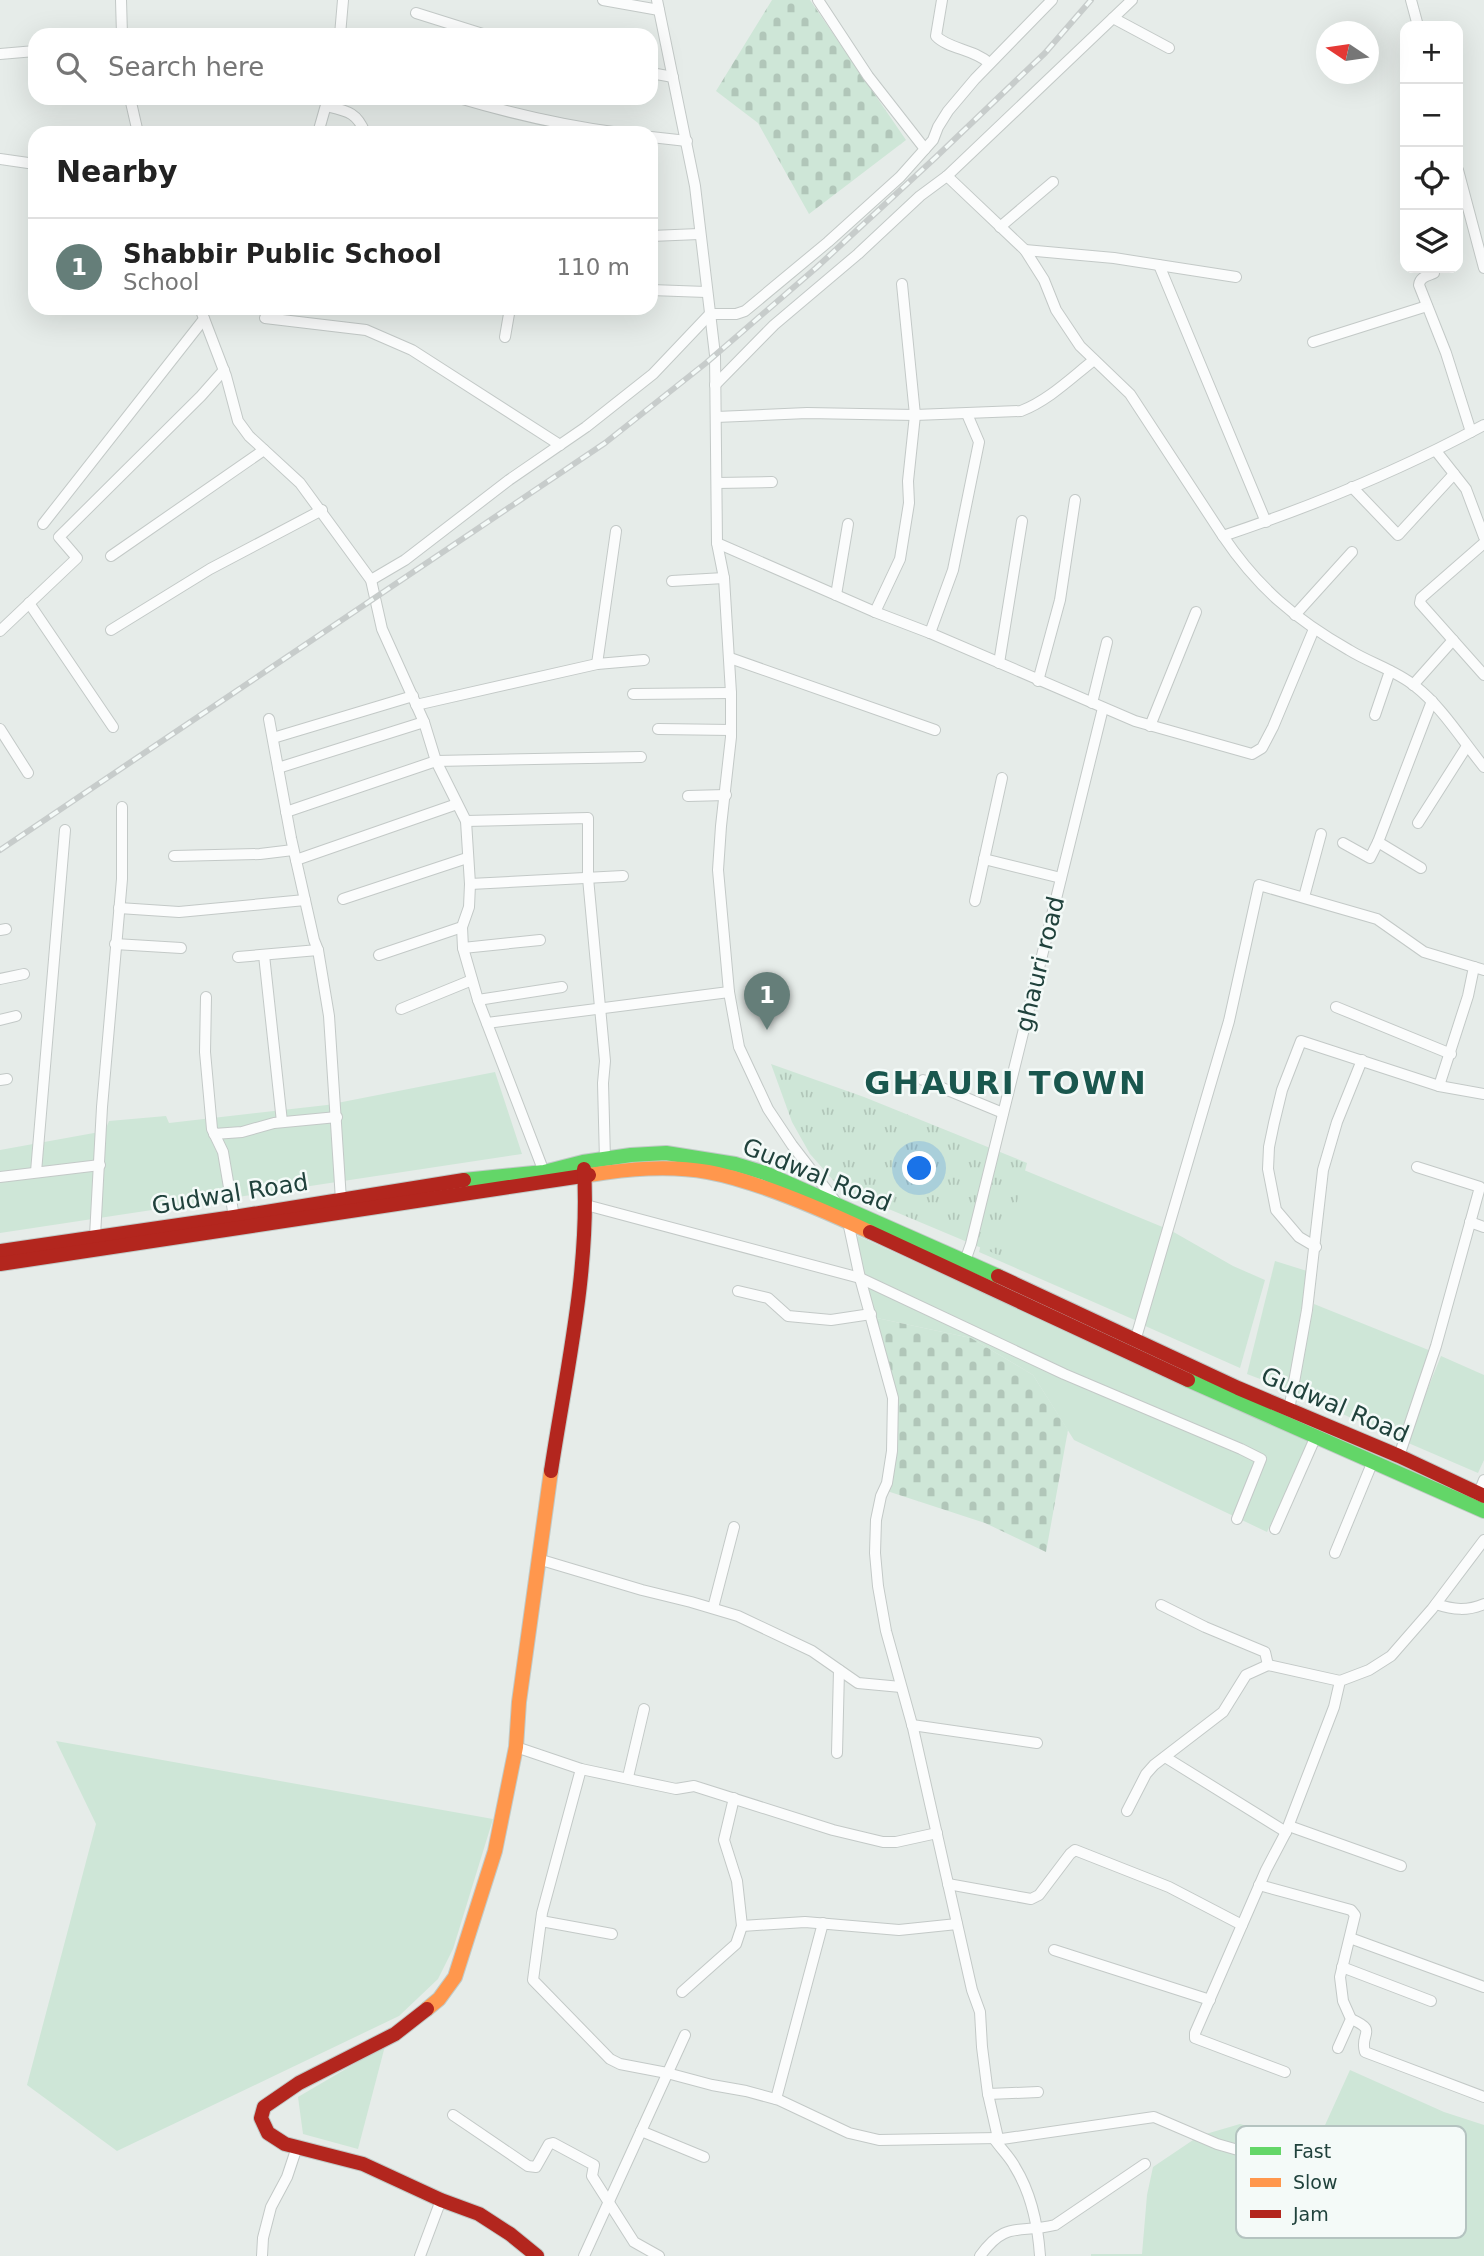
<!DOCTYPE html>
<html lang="en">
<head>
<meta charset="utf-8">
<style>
	:root { --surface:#fff; --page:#f6f6f6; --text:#222; --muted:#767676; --line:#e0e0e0; --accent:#657e79 }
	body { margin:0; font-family:"DejaVu Sans",sans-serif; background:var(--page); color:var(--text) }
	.controls { position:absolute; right:21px; top:21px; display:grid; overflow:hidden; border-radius:14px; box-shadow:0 7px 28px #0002 }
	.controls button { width:63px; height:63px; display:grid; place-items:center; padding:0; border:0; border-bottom:2px solid var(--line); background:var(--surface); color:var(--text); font:35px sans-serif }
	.compass { position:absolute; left:1316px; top:21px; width:63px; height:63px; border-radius:50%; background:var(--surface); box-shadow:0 7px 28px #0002; rotate:283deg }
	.you { position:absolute; left:920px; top:1169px; width:24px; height:24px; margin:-18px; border:5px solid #fff; border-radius:50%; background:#1a73e8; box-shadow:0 0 0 10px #1a73e833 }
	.badge { display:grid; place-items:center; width:46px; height:46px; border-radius:50%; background:var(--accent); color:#fff; font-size:23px; font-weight:700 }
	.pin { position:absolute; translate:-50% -58px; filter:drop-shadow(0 2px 4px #0008) }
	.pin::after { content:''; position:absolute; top:37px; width:24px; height:21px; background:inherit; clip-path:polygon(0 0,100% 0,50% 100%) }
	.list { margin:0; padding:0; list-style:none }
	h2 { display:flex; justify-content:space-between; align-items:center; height:91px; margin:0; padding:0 28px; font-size:30px }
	h2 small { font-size:23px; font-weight:400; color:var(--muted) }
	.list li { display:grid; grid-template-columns:46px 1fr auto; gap:21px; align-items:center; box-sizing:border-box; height:98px; padding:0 28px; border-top:2px solid var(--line) }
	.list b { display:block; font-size:26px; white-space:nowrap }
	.list p { margin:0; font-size:23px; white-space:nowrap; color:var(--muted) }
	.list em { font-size:23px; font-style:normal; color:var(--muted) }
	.icon { flex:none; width:38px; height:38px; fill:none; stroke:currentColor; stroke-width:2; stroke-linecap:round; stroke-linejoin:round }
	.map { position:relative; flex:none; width:1484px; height:2256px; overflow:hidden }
	.search { position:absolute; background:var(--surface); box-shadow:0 7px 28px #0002; left:28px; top:28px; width:630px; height:77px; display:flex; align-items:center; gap:18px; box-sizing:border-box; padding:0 24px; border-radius:21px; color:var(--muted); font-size:26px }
	.panel { position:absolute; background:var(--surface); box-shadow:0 7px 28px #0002; left:28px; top:126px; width:630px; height:189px; border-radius:21px }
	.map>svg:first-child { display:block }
	.grass { fill:#cee6d7 }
	.cemetery { fill:url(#cemetery-stones) }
	.park { fill:url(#park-tufts) }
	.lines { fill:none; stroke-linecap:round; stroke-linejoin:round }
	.street-casing { stroke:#c3c9c7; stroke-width:12 }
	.fast-casing { stroke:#c1cac7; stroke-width:16 }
	.slow-casing { stroke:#c1cac7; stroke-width:16 }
	.jam-casing { stroke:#c1cac7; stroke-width:16 }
	.street { stroke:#fbfcfc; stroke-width:10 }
	.fast { stroke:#63d668; stroke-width:14 }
	.slow { stroke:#ff974d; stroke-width:14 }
	.jam { stroke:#b3261e; stroke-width:14 }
	.rail-casing { stroke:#c7cccb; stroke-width:6 }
	.rail { stroke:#f4faf8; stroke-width:3.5; stroke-dasharray:10; stroke-linecap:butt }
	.labels { text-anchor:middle; stroke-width:5; stroke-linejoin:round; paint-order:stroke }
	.street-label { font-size:24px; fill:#20423c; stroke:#f4faf8 }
	.district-label { font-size:32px; font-weight:bold; letter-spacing:2px; fill:#1a574e; stroke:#f4faf8 }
	.key { fill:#f4faf8; stroke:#b4c3c0; stroke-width:2 }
	.key-label { font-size:19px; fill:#20423c }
</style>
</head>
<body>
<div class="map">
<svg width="1484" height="2256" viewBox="0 0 1484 2256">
	<defs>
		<pattern id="cemetery-stones" width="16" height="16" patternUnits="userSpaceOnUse" patternTransform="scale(1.75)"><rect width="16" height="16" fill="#cee6d7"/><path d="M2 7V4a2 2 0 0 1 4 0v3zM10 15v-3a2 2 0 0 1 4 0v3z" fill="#b1c6b9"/></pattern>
		<pattern id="park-tufts" width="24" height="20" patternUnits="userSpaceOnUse" patternTransform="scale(1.75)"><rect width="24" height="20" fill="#cee6d7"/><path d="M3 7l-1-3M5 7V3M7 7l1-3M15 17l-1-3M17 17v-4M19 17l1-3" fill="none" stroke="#b1c6b9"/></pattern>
	</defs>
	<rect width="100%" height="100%" fill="#e6ece9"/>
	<g class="grass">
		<path d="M495,1072l27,82 -522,79v-83l105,-19 4,-10 57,-5 3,7 158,-18z"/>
		<path d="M1002,1161l163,67 -28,93 -158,-69z"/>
		<path d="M1170,1230l63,36 32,14 -25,88 -97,-43z"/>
		<path d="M858,1236l450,204v6l-41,86 -193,-92 -41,-65 -62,-37 -99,-21 -20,-76z"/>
		<path d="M1275,1261l32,10 -18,119 -42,-16z"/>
		<path d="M1314,1304l117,47 -31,88 -104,-45z"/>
		<path d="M1441,1356l43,19v85l-6,13 -72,-31z"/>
		<path d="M56,1741l437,78 -40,130 -15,30 -39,37 -282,135 -90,-66 69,-261z"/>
		<path d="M385,2046l-27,103 -55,-15 -5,-37z"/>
		<path d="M1350,2070l94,42 40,13v131h-393v-2h51l5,-59 6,-28 46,-31 41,-12 76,21z"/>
	</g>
	<g class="cemetery">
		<path d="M772,0h38l96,140 -97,74 -51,-91 -42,-32z"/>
		<path d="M872,1317l99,21 62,37 35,55 -22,122 -61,-29 -98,-32 6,-95z"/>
	</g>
	<path class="park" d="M771,1064l93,33 163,66 -24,94 -162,-68 -31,-35 -18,-32z"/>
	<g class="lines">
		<g class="street-casing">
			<g id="street">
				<path d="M121,0l1,35"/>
				<path d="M603,0l56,10"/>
				<path d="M657,0l38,186 20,169 2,188 7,35 7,115v44l-10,89 -3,44 11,122 10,55 29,62 24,36 47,61"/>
				<path d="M818,0l50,76 57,73"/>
				<path d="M942,0l-6,36c12,13 38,13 53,27"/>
				<path d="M1411,0l7,26"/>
				<path d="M416,13l70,22"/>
				<path d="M1113,18l56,30"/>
				<path d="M340,35l3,-35"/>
				<path d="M0,54l35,-3"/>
				<path d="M651,73l22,4"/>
				<path d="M130,98l8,35"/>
				<path d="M459,98c54,16 106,28 161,35"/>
				<path d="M326,106c21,5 31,6 39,27"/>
				<path d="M318,133l10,-35"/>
				<path d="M651,137l36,4"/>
				<path d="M0,159l35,5"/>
				<path d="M1458,170l26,98"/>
				<path d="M947,176l78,74 19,30 12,30 24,36 50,48 93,142c90,-30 178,-66 261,-111"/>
				<path d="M1000,227l53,-45"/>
				<path d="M651,236l48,-2"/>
				<path d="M1025,250l89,8 122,19"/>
				<path d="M1159,265l107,257"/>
				<path d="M1434,268v5c-7,3 -14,4 -15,12l27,68 25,79"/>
				<path d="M651,290l55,2"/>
				<path d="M200,308l26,68 12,45 11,15 51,47 71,97 11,49 42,93 12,39 30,60 4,63 -1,23 -7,20 1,21 15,52 66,172"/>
				<path d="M265,318l101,12 46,20 148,95"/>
				<path d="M505,337l5,-29"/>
				<path d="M1313,342l114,-36"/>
				<path d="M715,385l59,-60 84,-71 62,-58 27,-20 185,-176"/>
				<path d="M716,417l91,-4 108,2 106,-4c28,-11 50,-33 73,-51"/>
				<path d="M1436,451l30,38 18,48"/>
				<path d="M717,483l55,-1"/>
				<path d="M1352,487l46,48 56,-61"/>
				<path d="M43,524l161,-205"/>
				<path d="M1223,536c35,52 72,83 126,114 21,13 46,20 66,36 27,21 47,54 69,81"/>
				<path d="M717,543l158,69 55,21 205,88 117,33 10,-6 11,-21 41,-98"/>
				<path d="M1484,543l-63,55 -1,5 64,72"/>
				<path d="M111,556l153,-106"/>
				<path d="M371,580l34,-20 104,-80 77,-53 67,-53 57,-60h26l9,-3 83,-69 72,-65 33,-37 5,-13 10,-16 27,-32 77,-79"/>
				<path d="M672,581l52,-3"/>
				<path d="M836,595l12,-71"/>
				<path d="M29,603l84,124"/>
				<path d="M875,612l25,-53 9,-56 -1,-22 7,-66 -13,-131"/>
				<path d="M1295,615l57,-63"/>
				<path d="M111,630l99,-61 112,-59"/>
				<path d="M0,631l77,-73 -18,-21 142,-141 23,-26"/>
				<path d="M930,633l23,-63 26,-128 -12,-28"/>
				<path d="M730,658l205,72"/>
				<path d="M999,663l23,-142"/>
				<path d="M597,664l19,-133"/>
				<path d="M1038,681l22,-81 15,-100"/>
				<path d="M1413,685l40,-45"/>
				<path d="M633,694l98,-1"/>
				<path d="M1092,703l15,-61"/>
				<path d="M416,705l181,-41 47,-4"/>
				<path d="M1375,715l15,-44"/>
				<path d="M269,719l22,119 23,102 4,10 11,66 12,184"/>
				<path d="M1150,726l46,-114"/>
				<path d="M0,729l28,44"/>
				<path d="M658,729l73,1"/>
				<path d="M273,738l140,-42"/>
				<path d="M278,768l146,-46"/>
				<path d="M688,796l38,-1"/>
				<path d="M286,812l150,-51 205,-4"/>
				<path d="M466,821l122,-3v60l17,183 -2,22 2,77"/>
				<path d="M1418,823l49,-77"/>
				<path d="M1343,843l27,15 8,-16"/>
				<path d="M174,856l86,-2 33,-4"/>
				<path d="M984,859l77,19"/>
				<path d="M296,860l161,-56"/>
				<path d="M1421,868l-43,-26 54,-141"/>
				<path d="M470,884l153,-8"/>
				<path d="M1304,897l17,-63"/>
				<path d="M343,899l124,-41"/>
				<path d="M975,901l27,-123"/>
				<path d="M119,908l60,4 126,-12"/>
				<path d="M0,930l6,-1"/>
				<path d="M115,944l66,4"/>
				<path d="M463,948l77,-8"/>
				<path d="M264,955l18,167"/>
				<path d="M379,955l83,-28"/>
				<path d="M238,957l80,-7"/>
				<path d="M0,979l24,-5"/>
				<path d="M206,997l-1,55 7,77 11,23 11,65"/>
				<path d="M478,1000l84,-13"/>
				<path d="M1336,1007l115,47"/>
				<path d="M401,1009l71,-29"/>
				<path d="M0,1020l16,-4"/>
				<path d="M487,1023l242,-31"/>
				<path d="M0,1080l7,-1"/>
				<path d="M923,1080l80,33"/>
				<path d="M1439,1086l29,-90 6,-29"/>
				<path d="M214,1134l28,-2 32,-9 63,-6"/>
				<path d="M36,1172l29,-342"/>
				<path d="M0,1177l100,-12"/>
				<path d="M586,1205l274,73 204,96 177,75 20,10 -24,60"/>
				<path d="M847,1217l13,61 33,120 -1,53 -5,32 -6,13 -5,24 -1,33 3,33 8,45 27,97 59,262 8,22 2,35 6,47 10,44 -3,2c6,9 15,17 20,27 16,26 23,59 25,89"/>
				<path d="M1470,1222l14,5"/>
				<path d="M95,1236l7,-129 20,-228v-72"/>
				<path d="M1316,1247l-17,-10 -23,-27 -8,-41 1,-22 5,-24 8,-33 19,-49 138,45 45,8"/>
				<path d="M965,1261l6,-17 132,-536"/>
				<path d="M738,1291l30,7 20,18 43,4 40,-6"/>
				<path d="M1135,1341l94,-320 30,-136 118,34 47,33 60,18"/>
				<path d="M1289,1410l18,-100 16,-140 14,-48 25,-62"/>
				<path d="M1399,1456l37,-110 44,-159 -63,-20"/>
				<path d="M1476,1500l8,-20"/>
				<path d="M1275,1529l41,-93"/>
				<path d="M1335,1553l38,-92"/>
				<path d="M538,1559l104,31 49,12 47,14 74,35 46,32 43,4"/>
				<path d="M1436,1604c18,6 31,7 48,0"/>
				<path d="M1161,1605l44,22 60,25 3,13 72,16"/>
				<path d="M713,1608l21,-81"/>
				<path d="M912,1725l125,18"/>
				<path d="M516,1747l65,22 95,20 18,-3 139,44 50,12h13l41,-9"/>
				<path d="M837,1753l2,-83"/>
				<path d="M1165,1757l121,75"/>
				<path d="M581,1769l-39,144 -9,67 77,79 10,5 47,9 45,12 34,6 33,9 70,33 30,7 119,-2"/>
				<path d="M628,1777l16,-68"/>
				<path d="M1127,1811l19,-37 8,-9 69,-53 23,-37 22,-10"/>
				<path d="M1289,1826l112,40"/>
				<path d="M948,1884l83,15 8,-4 31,-41 5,-4 94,37 73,38"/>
				<path d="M1259,1885l92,25 4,5 -15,62 3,24 8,18 -13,29"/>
				<path d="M541,1921l71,13"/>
				<path d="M742,1926l63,-4 94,8 58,-6"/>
				<path d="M1350,1938l134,49"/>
				<path d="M1054,1950l156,50"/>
				<path d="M1342,1967l89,34"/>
				<path d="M682,1992l54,-48 6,-18 -5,-45 -13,-41 10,-42"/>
				<path d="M1351,2019c28,12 8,14 14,33l119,45"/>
				<path d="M1285,2072l-90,-34v-5l71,-163 20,-38 48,-125 6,-26 29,-11 22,-14 41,-47 52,-69"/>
				<path d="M988,2094l50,-2"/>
				<path d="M776,2099l47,-176"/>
				<path d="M453,2115l75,51 8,1 13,-23 4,-1 41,22 -2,11 42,66 25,14"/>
				<path d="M641,2131l63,26"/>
				<path d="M995,2140l159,-23 63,27 28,8"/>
				<path d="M262,2256l1,-18 8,-31 16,-30 10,-30"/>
				<path d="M420,2256l21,-56"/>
				<path d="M584,2256l101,-221"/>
				<path d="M980,2256c26,-36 38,-22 75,-31l90,-61"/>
			</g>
		</g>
		<g class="fast-casing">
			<g id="fast">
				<path d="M464,1180l80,-8 39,-10 48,-7 35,-2 69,11 30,9 233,103"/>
				<path d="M1188,1380l296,131"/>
			</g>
		</g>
		<g class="slow-casing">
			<g id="slow">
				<path d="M589,1175c39,-6 79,-10 119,-3 50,9 115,38 162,60"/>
				<path d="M427,2009l12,-10 16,-22 40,-126 21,-104 3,-45 32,-231"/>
			</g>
		</g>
		<g class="jam-casing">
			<g id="jam">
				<path d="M870,1232l318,148"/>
				<path d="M0,1251l234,-34 230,-37"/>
				<path d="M0,1264l589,-89"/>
				<path d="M998,1276l240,112 161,68 85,40"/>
				<path d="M551,1471c15,-99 39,-201 33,-302"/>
				<path d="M427,2009l-32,25 -96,49 -35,24 -3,11 7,15 17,11 78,20 78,36 38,14 31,20 27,22"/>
			</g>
		</g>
		<use href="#street" class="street"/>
		<use href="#fast" class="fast"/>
		<use href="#slow" class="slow"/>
		<use href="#jam" class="jam"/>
		<g class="rail-casing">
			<path id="rail" d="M0,850l605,-407 101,-80 110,-95 120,-111 109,-104 46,-53"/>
		</g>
		<use href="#rail" class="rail"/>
	</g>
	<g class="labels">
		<g class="street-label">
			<text transform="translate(1040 964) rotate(-76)" y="8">ghauri road</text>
			<text transform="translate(817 1175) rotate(22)" y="8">Gudwal Road</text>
			<text transform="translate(230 1194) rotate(-9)" y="8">Gudwal Road</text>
			<text transform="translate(1335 1405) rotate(23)" y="8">Gudwal Road</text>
		</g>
		<g class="district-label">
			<text x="1006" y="1094">GHAURI TOWN</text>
		</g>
	</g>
	<rect x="1236" y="2126" width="230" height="112" rx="10" class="key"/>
	<rect x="1250" y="2147" width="31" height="8" fill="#63d668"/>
	<rect x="1250" y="2178" width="31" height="9" fill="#ff974d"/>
	<rect x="1250" y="2210" width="31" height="8" fill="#b3261e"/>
	<g class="key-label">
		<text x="1293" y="2158">Fast</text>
		<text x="1293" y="2189">Slow</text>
		<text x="1293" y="2221">Jam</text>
	</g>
</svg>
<div class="controls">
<button>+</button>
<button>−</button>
<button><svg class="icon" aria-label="locate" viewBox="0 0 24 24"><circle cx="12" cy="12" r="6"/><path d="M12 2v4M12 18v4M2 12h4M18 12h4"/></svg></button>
<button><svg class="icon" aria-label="layers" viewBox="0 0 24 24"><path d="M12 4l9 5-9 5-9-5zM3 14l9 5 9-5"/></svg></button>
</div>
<svg class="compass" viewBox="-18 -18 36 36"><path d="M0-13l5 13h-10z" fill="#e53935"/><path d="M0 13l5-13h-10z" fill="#767676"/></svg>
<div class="you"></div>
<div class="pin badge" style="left:767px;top:1030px">1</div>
<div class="search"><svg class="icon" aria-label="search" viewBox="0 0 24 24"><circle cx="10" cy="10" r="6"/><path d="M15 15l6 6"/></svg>Search here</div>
<section class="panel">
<h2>Nearby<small></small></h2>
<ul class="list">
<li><span class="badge">1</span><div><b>Shabbir Public School</b><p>School</p></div><em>110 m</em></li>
</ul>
</section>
</div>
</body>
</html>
